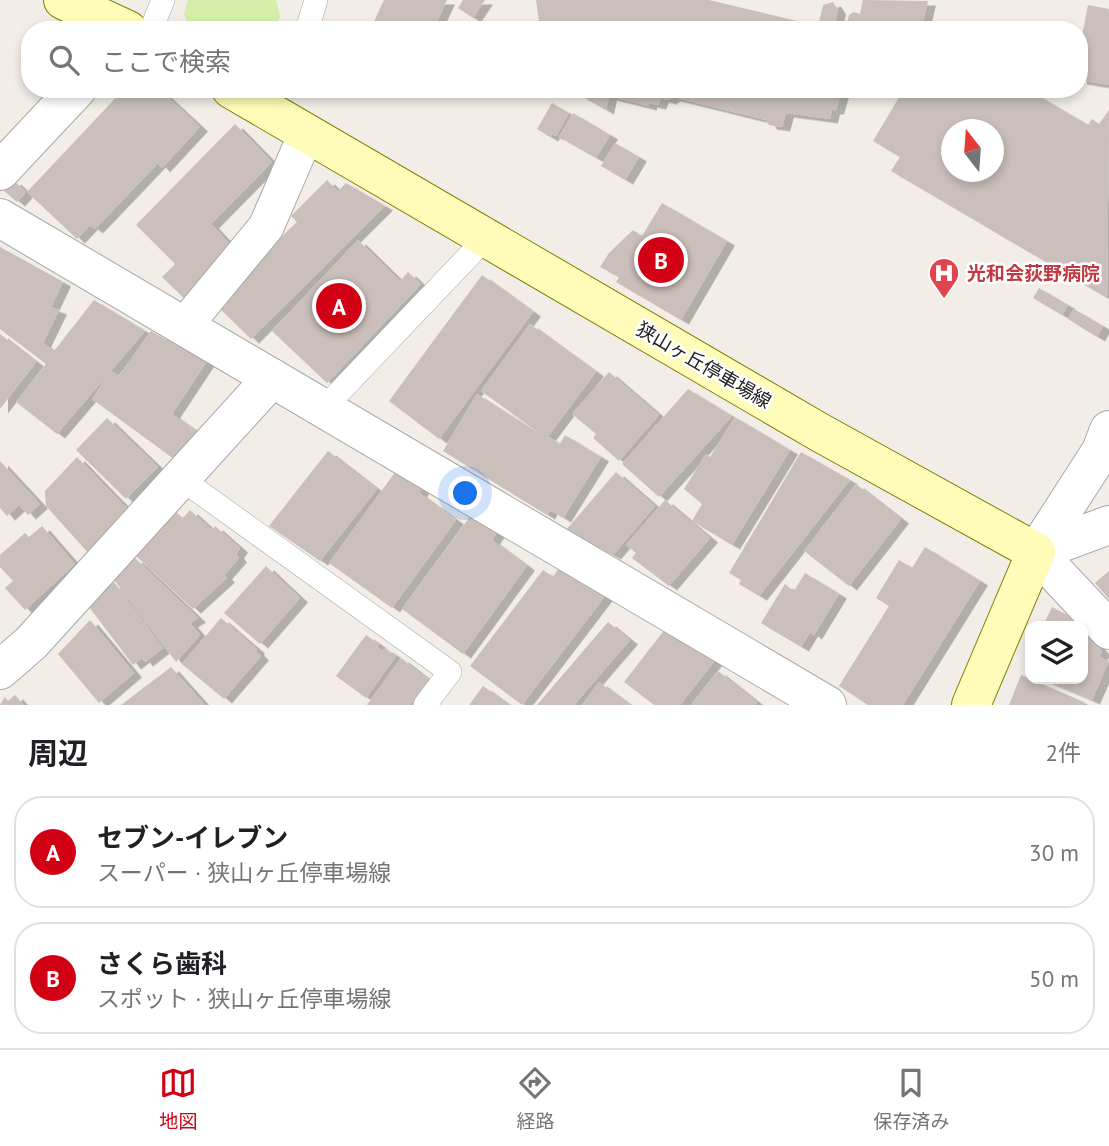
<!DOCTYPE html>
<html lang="ja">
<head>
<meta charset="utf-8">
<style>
	:root { --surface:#fff; --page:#f2f2f2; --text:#202124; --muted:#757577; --line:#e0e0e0; --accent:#d20014 }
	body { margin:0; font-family:"PT Sans","Noto Sans JP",sans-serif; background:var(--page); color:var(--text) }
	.controls { position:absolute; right:21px; bottom:21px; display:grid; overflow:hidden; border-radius:14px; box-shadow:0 4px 10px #0003 }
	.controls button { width:63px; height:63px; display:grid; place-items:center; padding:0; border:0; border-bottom:2px solid var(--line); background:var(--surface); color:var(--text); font:35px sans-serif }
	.compass { position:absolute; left:941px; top:119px; width:63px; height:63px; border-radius:50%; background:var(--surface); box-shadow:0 4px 10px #0003; rotate:343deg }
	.you { position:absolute; left:466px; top:494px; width:24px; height:24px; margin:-18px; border:5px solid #fff; border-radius:50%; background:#1a73e8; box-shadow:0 0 0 10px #1a73e833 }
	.badge { display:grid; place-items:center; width:46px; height:46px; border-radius:50%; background:var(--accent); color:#fff; font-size:23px; font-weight:700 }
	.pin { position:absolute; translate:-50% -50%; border:4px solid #fff; box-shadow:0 2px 7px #0006 }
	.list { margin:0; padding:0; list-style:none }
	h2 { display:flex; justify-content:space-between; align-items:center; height:91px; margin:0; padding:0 28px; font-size:30px }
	h2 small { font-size:23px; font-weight:400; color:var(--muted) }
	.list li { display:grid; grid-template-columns:46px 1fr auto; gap:21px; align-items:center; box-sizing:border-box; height:112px; margin:0 14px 14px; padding:0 14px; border:2px solid var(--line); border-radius:28px }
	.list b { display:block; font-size:26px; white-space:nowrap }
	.list p { margin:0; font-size:23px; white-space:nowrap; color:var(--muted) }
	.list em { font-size:23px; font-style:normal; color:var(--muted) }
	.icon { flex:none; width:38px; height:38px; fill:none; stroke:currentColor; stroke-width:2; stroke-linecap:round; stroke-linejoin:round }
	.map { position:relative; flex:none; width:1109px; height:705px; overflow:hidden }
	.search { position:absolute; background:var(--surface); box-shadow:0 4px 10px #0003; left:21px; right:21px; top:21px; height:77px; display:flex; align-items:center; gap:18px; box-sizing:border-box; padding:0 24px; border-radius:28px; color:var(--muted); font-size:26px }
	.sheet { height:343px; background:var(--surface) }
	nav { display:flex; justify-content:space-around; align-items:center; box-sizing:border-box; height:98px; border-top:2px solid var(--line); background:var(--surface); font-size:19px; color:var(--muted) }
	nav a { display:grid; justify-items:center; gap:4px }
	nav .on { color:var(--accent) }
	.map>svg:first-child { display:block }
	.grass { fill:#d3efaa }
	.building { fill:#cabfba; fill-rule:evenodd; filter:url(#shadow) }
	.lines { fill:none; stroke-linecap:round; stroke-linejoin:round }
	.service-casing { stroke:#a8a8a8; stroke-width:24 }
	.pedestrian-casing { stroke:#a8a8a8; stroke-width:37 }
	.minor-casing { stroke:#a8a8a8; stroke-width:40 }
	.tertiary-casing { stroke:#a8a8a8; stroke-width:40 }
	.secondary-casing { stroke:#7f8000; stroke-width:40 }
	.service { stroke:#fff; stroke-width:23 }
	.pedestrian { stroke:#fff; stroke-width:35 }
	.minor { stroke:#fff; stroke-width:38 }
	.tertiary { stroke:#fff; stroke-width:38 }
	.secondary { stroke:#fffbb8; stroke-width:38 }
	.labels { text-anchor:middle; stroke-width:5; stroke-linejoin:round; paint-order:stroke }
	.health-label { font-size:19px; font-weight:bold; fill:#be3a42; stroke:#fff; text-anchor:start }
	.street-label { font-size:19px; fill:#212121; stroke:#fff }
</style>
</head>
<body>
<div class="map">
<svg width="1109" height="705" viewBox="0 0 1109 705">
	<defs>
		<filter id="shadow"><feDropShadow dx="8" dy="4.5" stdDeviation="0" flood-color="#0004"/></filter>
	</defs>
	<rect width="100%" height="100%" fill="#f2ede7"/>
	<path class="grass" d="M188,0h88l4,16 -5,14h-86l-5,-16z"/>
	<g class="building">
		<path d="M384,0h63l-14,30h-63z"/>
		<path d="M463,0h22l-12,18 -15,-10z"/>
		<path d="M536,0h173l109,26 5,-21 10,-3 5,8 -4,17 8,2 -296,1 -7,-9z"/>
		<path d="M863,0l65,1 -7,29h-76l4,-15 5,-3 6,2z"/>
		<path d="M1088,5l21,4v76l-30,-5v-28z"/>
		<path d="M124,89h35l41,38 -38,41 -4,-5 -63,66 -5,-4 -13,14 -50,-47z"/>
		<path d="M569,89h273l-6,21h-4l-2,9 -44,-6 -4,14 -13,-2 -3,-5 -93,-23 -5,3 -7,-2 -3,7 -9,-2v3l-40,-10 -3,14z"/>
		<path d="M904,89h123l61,36 4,-6 7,5 10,-14 -2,188 -216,-127 9,-14 -27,-16zM951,130h42v42h-42z"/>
		<path d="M552,103l17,10 -13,23 -4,-2 -2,3 -13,-8z"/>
		<path d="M573,113l37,22 -14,23 -37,-21z"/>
		<path d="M235,124l37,38 -61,62 27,29 -49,50 -27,-26 13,-13 -39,-39z"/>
		<path d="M615,143l24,14 -14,23 -24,-14z"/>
		<path d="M13,180l13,12 -9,10 -13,-11z"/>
		<path d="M327,180l11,11 8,-8 39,23 -134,133 -38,-37 84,-80 -6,-6z"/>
		<path d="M662,203l65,38 -46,79 -65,-38 3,-5 -19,-10 9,-14 24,-23 9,6z"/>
		<path d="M358,240l42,41 8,-9 13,12 -94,99 -55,-52z"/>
		<path d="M0,247l63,35 -12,25 8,3 -16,33 11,8 40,-51 51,31 -88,103 -41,-32 30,-38 -46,-35z"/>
		<path d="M482,275l51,37 -94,127 -50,-38z"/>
		<path d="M1039,288l29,17 -6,10 -29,-17z"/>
		<path d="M1074,309l29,17 -6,11 -29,-18z"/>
		<path d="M530,324l66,48 -50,67 3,-2 11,7 5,-9 36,22 -38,61 -13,-8 -3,5 -104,-64 34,-57 66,42 -62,-45z"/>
		<path d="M151,331l15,9 4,-4 37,25 -35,53 26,18 -20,30 -86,-63 19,-28 8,5z"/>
		<path d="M0,334l36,28 -36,47z"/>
		<path d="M609,372l50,43 -40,46 -26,-23 3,-4 -24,-20z"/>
		<path d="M688,389l44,27 -73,81 -37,-33z"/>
		<path d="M735,417l55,33 -58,95 -40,-24 10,-17 -18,-15 22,-35 4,3z"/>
		<path d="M107,418l51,49 -32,32 -50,-49z"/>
		<path d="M328,451l49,38 -57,72 -51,-35z"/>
		<path d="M801,452l49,28 -91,116 -20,-12 2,-4 -12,-7z"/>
		<path d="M77,457l55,57 -41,42 -45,-50 -1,-15z"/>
		<path d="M0,461l40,43 -12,11 -9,-10 -12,11 -7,-8z"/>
		<path d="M399,467l25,18 -5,8 37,27 -64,88 -63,-45z"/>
		<path d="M616,472l39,34 -42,49 -47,-25z"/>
		<path d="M856,484l45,35 -52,67 -45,-35z"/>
		<path d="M665,500l45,38 -41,48 -37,-28 4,-5 -10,-8z"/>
		<path d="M190,510l22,20 3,-4 25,22 -4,6 3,4 -15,17 3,3 -34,31 -58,-54 41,-43 7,6z"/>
		<path d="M474,511l25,18 -7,11 35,26 -64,88 -61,-45z"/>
		<path d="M42,526l33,38 -50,46 -20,-22 8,-7 -13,-14v-12l25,-22 4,4z"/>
		<path d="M925,547l55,34 -77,124h-35l-29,-19 50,-80 -13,-8 23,-38 13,8z"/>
		<path d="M135,558l63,60 -8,5 10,12 -24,27 -65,-86z"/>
		<path d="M562,563l43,33 -83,109 -52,-39 73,-96 10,7z"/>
		<path d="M266,566l34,32 -40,46 -36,-31z"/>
		<path d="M1109,571v28l-14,-16z"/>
		<path d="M805,573l34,21 -25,41 -4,-3 -9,15 -40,-24 24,-39 9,7z"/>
		<path d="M114,582l49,66 -18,14 -3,-4 -9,7 -47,-62z"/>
		<path d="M1052,607l21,11 8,8h-38z"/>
		<path d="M221,618l36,31 -1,2 5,5 -37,43 -42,-35z"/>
		<path d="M90,620l44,53 -35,30 -41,-49z"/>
		<path d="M608,622l22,18 -56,65h-37z"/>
		<path d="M669,624l47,35 -36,46h-26l-30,-23z"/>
		<path d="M1083,628l19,23 -3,6 10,4 -17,39 -49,-21h40z"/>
		<path d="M366,635l13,9 -2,3 5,4 3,-3 11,8 -30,42 -30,-22z"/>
		<path d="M401,658l28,22 -19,25h-43z"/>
		<path d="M171,667l34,38h-84z"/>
		<path d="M718,671l39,31 -2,3h-64z"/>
		<path d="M1021,675l63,27 -1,3h-74z"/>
		<path d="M599,682l31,23h-48z"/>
		<path d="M483,686l26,19h-40z"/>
		<path d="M15,695l9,10h-24l5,-8 3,4z"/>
	</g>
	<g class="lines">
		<g class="service-casing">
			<g id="service">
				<path d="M151,30l12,-30"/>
				<path d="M307,30l9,-30"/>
				<path d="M325,407l161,-169"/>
				<path d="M180,478l270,194 -25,33"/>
			</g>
		</g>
		<g class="pedestrian-casing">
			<path id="pedestrian" d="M185,325l81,-98 41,-95"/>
		</g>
		<g class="minor-casing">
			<g id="minor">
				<path d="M0,171l77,-82"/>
				<path d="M0,218l827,487"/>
				<path d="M1109,525l-73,27 73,78"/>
				<path d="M0,670l31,-27 241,-265"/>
			</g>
		</g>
		<g class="tertiary-casing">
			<path id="tertiary" d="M1036,552l65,-101 8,-21"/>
		</g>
		<g class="secondary-casing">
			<g id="secondary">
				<path d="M63,0l65,30"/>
				<path d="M231,89l588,343 217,120 -65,153"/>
			</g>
		</g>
		<use href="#service" class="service"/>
		<use href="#pedestrian" class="pedestrian"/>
		<use href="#minor" class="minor"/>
		<use href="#tertiary" class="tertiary"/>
		<use href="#secondary" class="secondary"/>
	</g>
	<defs>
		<g id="hospital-pin" transform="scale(1.575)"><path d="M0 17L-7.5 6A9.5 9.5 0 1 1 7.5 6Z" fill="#e0444e" stroke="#fff"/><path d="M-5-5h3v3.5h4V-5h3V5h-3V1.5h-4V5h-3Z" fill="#fff"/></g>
	</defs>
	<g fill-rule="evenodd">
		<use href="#hospital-pin" x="944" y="273"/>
	</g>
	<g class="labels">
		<g class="health-label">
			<text x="967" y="280">光和会荻野病院</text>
		</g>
		<g class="street-label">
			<text transform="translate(704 365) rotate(30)" y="7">狭山ヶ丘停車場線</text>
		</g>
	</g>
</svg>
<div class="controls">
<button><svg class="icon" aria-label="layers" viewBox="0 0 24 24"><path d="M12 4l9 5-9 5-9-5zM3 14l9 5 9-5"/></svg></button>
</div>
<svg class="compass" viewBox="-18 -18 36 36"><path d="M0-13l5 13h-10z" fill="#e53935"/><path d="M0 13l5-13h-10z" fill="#757577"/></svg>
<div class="you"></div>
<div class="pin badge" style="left:339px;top:306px">A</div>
<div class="pin badge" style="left:661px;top:260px">B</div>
<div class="search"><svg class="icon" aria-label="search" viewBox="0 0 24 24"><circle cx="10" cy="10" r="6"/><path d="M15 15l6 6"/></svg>ここで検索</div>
</div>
<section class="sheet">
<h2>周辺<small>2件</small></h2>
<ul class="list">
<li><span class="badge">A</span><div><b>セブン-イレブン</b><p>スーパー · 狭山ヶ丘停車場線</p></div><em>30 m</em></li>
<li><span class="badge">B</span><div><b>さくら歯科</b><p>スポット · 狭山ヶ丘停車場線</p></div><em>50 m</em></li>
</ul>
</section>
<nav>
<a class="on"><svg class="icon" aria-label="map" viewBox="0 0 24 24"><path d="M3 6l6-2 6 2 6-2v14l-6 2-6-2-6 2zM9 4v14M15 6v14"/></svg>地図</a>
<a><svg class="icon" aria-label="directions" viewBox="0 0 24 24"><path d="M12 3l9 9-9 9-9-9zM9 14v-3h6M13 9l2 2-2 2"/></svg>経路</a>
<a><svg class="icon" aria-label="saved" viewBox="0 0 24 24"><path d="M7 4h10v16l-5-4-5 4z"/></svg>保存済み</a>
</nav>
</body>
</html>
